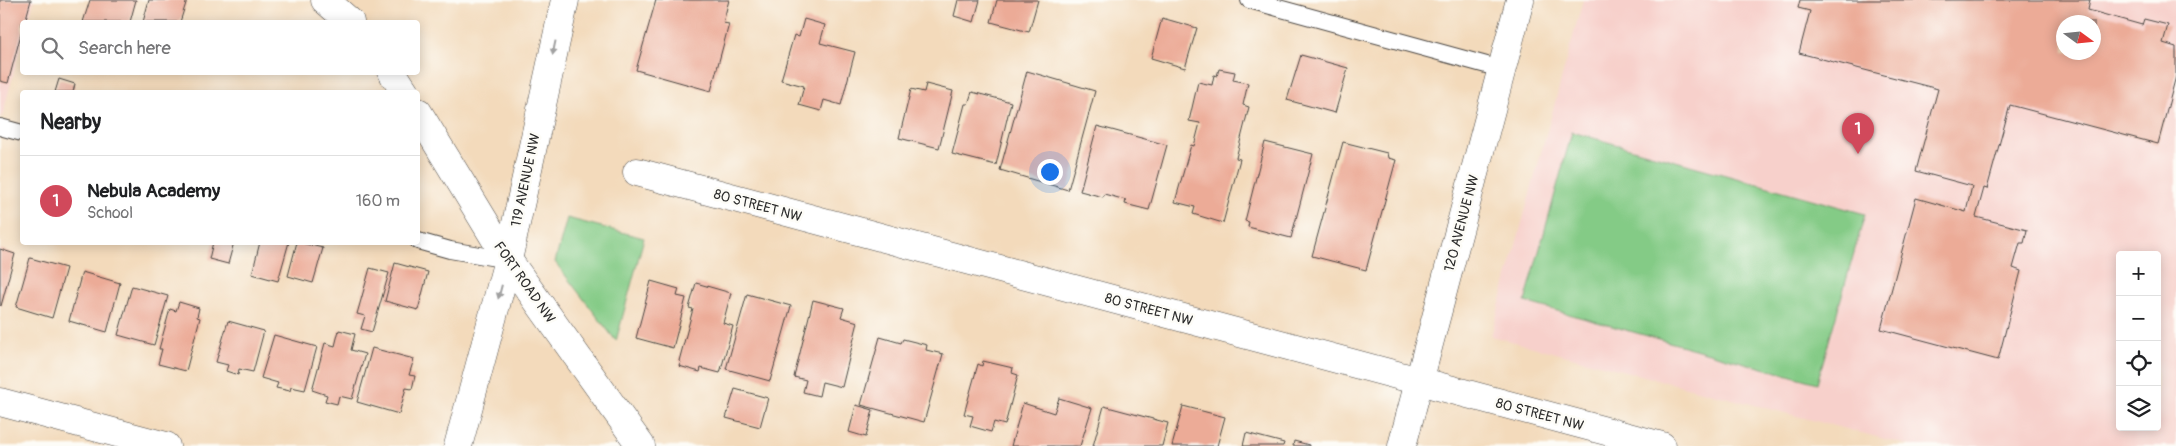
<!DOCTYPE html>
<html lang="en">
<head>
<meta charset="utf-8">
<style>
	:root { --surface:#fff; --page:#f6f6f6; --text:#202124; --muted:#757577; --line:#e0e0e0; --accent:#d1495b }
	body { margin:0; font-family:Pangolin,sans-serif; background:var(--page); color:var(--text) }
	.controls { position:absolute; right:15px; bottom:15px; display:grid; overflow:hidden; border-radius:5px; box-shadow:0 2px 12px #0003 }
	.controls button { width:45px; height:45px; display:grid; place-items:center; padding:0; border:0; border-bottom:1px solid var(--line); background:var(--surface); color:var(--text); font:25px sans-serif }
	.compass { position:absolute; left:2056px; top:15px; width:45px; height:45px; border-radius:50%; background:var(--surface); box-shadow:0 2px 12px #0003; rotate:105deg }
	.you { position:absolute; left:1049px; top:171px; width:18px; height:18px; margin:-12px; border:4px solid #fff; border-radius:50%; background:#1a73e8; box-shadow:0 0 0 8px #1a73e833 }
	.badge { display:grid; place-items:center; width:32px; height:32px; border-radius:50%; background:var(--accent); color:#fff; font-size:16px; font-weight:700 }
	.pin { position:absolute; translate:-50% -41px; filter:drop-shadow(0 1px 2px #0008) }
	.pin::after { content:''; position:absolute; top:26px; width:18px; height:15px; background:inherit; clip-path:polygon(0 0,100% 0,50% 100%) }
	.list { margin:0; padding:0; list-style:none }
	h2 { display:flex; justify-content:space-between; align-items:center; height:65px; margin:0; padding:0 20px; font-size:21px }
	h2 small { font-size:16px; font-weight:400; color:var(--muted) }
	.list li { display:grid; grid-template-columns:32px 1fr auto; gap:15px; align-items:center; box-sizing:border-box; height:90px; padding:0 20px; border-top:1px solid var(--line) }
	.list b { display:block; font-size:19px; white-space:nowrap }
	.list p { margin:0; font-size:16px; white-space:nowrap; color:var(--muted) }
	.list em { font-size:16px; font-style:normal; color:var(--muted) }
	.icon { flex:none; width:28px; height:28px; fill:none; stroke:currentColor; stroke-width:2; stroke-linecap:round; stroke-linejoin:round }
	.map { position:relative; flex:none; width:2176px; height:446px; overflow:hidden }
	.search { position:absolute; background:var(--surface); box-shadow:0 2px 12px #0003; left:20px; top:20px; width:400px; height:55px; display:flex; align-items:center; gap:12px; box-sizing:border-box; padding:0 18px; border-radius:5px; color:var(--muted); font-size:19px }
	.panel { position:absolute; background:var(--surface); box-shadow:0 2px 12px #0003; left:20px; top:90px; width:400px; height:155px; border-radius:5px }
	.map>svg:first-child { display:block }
	.built { fill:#f7d0cb; fill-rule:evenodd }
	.green { fill:#84cb86; stroke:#587b58 }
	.building { fill:#ecab97; fill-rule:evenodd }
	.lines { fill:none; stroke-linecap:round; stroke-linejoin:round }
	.lane-casing { stroke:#494541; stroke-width:18 }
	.street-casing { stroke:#494541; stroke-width:29 }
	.secondary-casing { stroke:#494541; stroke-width:29 }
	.lane { stroke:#fff; stroke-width:16 }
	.street { stroke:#fff; stroke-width:28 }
	.secondary { stroke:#fff; stroke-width:28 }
	.oneway { fill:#a0a0a0 }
	.labels { text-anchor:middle; stroke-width:5; stroke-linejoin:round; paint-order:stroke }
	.street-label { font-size:14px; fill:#2b2b2b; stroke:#fdfcf7 }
</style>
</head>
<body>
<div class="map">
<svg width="2176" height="446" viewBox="0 0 2176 446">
	<rect width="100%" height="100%" fill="#fdfcf7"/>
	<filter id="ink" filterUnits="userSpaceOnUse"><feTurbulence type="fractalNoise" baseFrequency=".02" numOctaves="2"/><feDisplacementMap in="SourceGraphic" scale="10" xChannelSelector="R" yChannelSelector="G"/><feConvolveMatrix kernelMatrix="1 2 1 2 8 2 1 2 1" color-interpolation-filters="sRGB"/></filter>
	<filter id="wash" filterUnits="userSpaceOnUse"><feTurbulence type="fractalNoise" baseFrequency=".0096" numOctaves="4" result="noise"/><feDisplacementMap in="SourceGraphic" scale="20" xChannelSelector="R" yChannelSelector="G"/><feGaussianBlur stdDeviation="1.12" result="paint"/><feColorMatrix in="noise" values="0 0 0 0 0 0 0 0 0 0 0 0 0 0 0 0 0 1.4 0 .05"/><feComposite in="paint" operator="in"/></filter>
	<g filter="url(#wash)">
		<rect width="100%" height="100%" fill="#f3dabb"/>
		<g class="built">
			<path d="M0,0h34l-6,22h-6v19l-20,76 -2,-1z"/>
			<path d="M1583,0h593v446h-265l-420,-110zM2064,22h30v30h-30zM2120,255h37v172h-37z"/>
		</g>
		<g class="green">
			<path d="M1572,132l293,82 -48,169 -292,-81z"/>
			<path d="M567,218l77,20 -28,103 -61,-79z"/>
		</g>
		<g id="blocks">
			<g class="building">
				<path d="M0,0h31l-6,22h-3v8l-14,53 -8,-2z"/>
				<path d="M90,0h46l-6,22h-47z"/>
				<path d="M149,0h38l-7,22h-37z"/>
				<path d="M656,0h73l-6,23 6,1 -18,67 -75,-21z"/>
				<path d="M958,0h22l-6,22 -20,-6z"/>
				<path d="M997,0h41l-9,32 -38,-10z"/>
				<path d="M1800,0h290l-2,10 54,15 2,-6 24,6 -5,18 13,4v29l-18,68 -148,-39 -23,84 -3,-1 -8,29 51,13 -3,13h-4l-7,25 8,3 -23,89 -117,-31 35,-131 50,14 6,-26 -56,-15 22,-82 -139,-36 11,-42 -12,-3zM2064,22h30v30h-30z"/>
				<path d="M1162,18l35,10 -12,40 -34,-10z"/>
				<path d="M804,19l21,6 -5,18 35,9 -14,53 -17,-5 -3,11 -22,-6 5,-19 -23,-6 13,-45 5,2z"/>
				<path d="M1301,55l47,13 -13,45 -48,-13z"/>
				<path d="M1219,69l16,3 -2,8 15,3 -5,22 6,2 -13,51 4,1 -17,64 -30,-9 2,-7 -20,-5 16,-57 3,1 6,-23 -11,-2 9,-39 14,3 2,-10 3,1z"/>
				<path d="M1027,71l68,20 -27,99 -68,-20z"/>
				<path d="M59,79l16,5 -2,8h-18z"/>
				<path d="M926,84l27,7 -14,57 -40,-10 12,-49 13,3z"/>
				<path d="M972,92l39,10 -15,63 -44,-11 13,-50h3z"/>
				<path d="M1097,126l70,19 -18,65 -24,-6 1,-4 -22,-6 -1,3 -23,-6z"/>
				<path d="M1265,142l48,12 -22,84 -43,-11 1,-5 -4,-1z"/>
				<path d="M1343,142l44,11 1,5 8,2 -30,110 -54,-14z"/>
				<path d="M213,242h21l-6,22 -19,-5z"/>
				<path d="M260,242h29l-11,39 -26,-7z"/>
				<path d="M297,242l26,6 -10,35 -25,-7z"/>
				<path d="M0,249l15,5 -14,52 -1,-1z"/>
				<path d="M30,258l36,10 -14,50 -36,-11z"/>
				<path d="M395,263l33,9 -10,38 -33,-9z"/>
				<path d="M370,268l19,5 -17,59 -11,-3 4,-13 -8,-2z"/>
				<path d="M82,272l38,11 -13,49 -38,-11z"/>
				<path d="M651,281l28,8 -2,7 9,2 -13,50 -37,-10z"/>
				<path d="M696,283l35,10 -8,30 10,3 -13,47 -19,-5 -1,4 -21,-6 2,-4 -2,-1 14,-52 -4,-1z"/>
				<path d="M132,286l36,10 -14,49 -36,-10z"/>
				<path d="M747,294l44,12 -21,75 -44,-12z"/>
				<path d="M813,300l31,8 -3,9 17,5 -16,65 -20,-5 -3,14 -16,-4 3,-12 -12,-3z"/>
				<path d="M179,302l20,6 -2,9 3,1 -14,53 -28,-7 4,-15h-3l11,-40 6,2z"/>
				<path d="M228,321l36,10 -11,41 -14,-3 -1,6 -12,-4 2,-6 -12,-3z"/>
				<path d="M339,330l16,4 -4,16 14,4 -13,45 -13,-3 -2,8 -12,-3 2,-6 -15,-5 13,-47 10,3z"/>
				<path d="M274,335l43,12 -12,43 -14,-3 -1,4 -14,-3 2,-5 -17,-5z"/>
				<path d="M880,337l21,6 2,-4 24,6 -1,5 17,4 -19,68 -63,-17z"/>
				<path d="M372,348l42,11 -5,16 6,1 -3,13 -6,-1 -7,26 -42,-12z"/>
				<path d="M983,361l30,7 -1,5 6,2 -13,50 -11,-3 -3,10 -21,-6 3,-10 -9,-2 14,-50 4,2z"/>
				<path d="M735,389l33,9 -8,29 -34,-9z"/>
				<path d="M1059,398l33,10 -12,38h-69l12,-43 31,10z"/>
				<path d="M856,405l17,5 -7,27 -17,-5z"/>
				<path d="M1104,406l64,17 -6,23h-69z"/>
				<path d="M1183,406l42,11 -8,29h-45z"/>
				<path d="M1246,433l38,10 -1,3h-40z"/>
				<path d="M1294,441l15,4v1h-16z"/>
			</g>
		</g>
	</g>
	<g filter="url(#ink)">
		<use href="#blocks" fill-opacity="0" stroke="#494541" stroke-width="1"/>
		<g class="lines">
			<g class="lane-casing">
				<g id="lane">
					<path d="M1249,0l252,69"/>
					<path d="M0,127l22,6"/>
					<path d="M418,241l32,9 58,10"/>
				</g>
			</g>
			<g class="street-casing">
				<g id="street">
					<path d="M637,172l1025,274"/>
					<path d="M0,402l166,44"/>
					<path d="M458,446l50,-186 57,-260"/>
					<path d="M1402,446l118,-446"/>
				</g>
			</g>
			<g class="secondary-casing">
				<g id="secondary">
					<path d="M325,0l25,22"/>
					<path d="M392,72l13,20"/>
					<path d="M418,112l90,148 133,186"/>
				</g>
			</g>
			<use href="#lane" class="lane"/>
			<use href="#street" class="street"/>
			<use href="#secondary" class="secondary"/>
		</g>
		<defs><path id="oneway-solid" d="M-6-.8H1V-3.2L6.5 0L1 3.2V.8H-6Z" transform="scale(1.25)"/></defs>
		<g class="oneway">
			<use href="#oneway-solid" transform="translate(554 48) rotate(102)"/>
			<use href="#oneway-solid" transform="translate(500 292) rotate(105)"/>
		</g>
	</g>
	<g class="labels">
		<g class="street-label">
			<text transform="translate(525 180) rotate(-78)" y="5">119 AVENUE NW</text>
			<text transform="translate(758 205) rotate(15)" y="5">80 STREET NW</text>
			<text transform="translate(1461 223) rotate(-75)" y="5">120 AVENUE NW</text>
			<text transform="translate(525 282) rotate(55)" y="5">FORT ROAD NW</text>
			<text transform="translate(1149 309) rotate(15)" y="5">80 STREET NW</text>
			<text transform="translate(1540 414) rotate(15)" y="5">80 STREET NW</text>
		</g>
	</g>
</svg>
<div class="controls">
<button>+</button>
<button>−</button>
<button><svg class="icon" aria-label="locate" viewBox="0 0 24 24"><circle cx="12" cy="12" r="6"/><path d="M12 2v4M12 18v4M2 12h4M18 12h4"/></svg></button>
<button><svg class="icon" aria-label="layers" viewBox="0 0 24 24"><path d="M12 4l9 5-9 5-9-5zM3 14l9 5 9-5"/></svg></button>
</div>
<svg class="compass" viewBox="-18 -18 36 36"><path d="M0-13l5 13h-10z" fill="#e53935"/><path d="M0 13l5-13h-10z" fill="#757577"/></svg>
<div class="you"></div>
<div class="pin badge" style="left:1858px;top:154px">1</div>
<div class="search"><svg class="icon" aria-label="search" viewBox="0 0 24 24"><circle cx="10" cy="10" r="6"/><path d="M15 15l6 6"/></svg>Search here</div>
<section class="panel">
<h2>Nearby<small></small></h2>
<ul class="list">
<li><span class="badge">1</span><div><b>Nebula Academy</b><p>School</p></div><em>160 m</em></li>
</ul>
</section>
</div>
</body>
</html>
